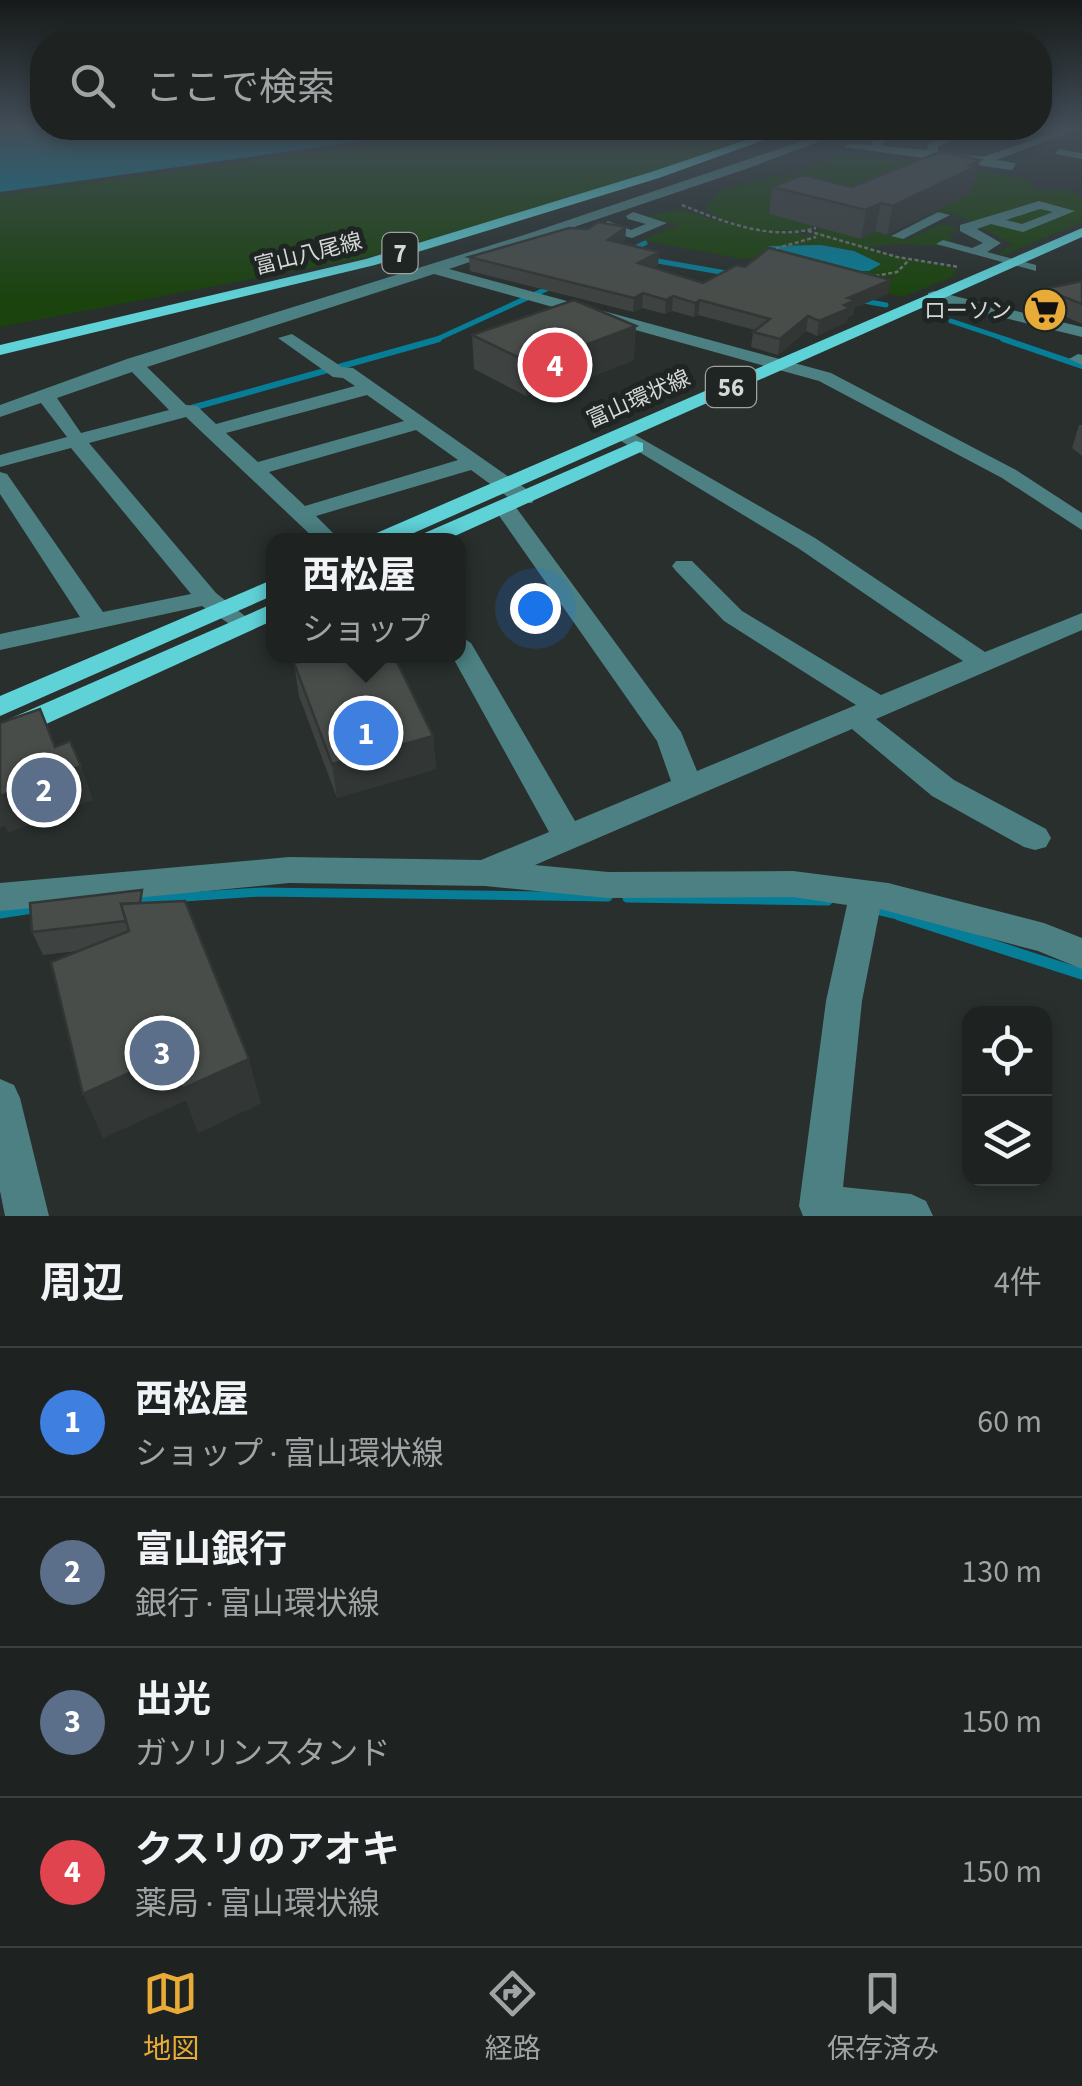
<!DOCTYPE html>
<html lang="ja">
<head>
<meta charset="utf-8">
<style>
	:root { --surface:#1e2322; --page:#2b2f2f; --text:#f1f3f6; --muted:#a1a4a5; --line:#3c4040; --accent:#e8ab37 }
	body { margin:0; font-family:"Source Sans 3","Noto Sans JP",sans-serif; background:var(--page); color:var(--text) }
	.controls { position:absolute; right:30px; bottom:30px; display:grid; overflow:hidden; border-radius:20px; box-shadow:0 5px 15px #0003 }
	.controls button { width:90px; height:90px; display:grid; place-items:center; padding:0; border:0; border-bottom:2px solid var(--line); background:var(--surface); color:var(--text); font:50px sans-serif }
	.you { position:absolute; left:535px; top:608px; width:35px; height:35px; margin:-25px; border:8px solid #fff; border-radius:50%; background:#1a73e8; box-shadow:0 0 0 15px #1a73e833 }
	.badge { display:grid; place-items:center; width:65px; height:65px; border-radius:50%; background:var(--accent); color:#fff; font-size:32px; font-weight:700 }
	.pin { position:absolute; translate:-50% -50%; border:5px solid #fff; box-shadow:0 2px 10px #0006 }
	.popup { position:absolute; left:266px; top:533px; width:200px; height:130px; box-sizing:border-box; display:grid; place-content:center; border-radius:20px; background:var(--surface); filter:drop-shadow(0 2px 8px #0005); font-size:32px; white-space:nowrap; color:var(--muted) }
	.popup b { font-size:38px; color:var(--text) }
	.popup::after { content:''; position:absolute; left:50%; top:100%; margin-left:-20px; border:20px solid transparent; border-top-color:var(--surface) }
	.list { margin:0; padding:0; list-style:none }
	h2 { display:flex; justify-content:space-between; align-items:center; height:130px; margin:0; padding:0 40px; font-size:42px }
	h2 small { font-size:32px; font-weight:400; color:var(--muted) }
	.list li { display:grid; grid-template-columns:65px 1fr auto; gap:30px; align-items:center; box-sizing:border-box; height:150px; padding:0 40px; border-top:2px solid var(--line) }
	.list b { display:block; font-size:38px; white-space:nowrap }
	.list p { margin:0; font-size:32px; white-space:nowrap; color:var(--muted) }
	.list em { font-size:32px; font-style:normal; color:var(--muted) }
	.icon { flex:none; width:55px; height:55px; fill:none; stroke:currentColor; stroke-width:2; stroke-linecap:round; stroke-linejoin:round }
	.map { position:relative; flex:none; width:1082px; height:1216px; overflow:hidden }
	.search { position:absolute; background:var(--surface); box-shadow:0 5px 15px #0003; left:30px; right:30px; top:30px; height:110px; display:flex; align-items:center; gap:25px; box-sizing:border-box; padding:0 35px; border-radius:40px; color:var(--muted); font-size:38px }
	.sheet { height:730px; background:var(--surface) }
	nav { display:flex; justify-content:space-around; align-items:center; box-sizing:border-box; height:140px; border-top:2px solid var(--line); background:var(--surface); font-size:28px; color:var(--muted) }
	nav a { display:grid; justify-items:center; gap:5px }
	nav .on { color:var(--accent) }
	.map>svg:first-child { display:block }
	.green { fill:#1b430e }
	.water { fill:#077e98 }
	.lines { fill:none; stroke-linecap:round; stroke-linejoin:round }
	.stream-far3 { stroke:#077e98; stroke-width:5 }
	.stream-far2 { stroke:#077e98; stroke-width:6 }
	.stream-far1 { stroke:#077e98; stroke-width:9 }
	.stream { stroke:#077e98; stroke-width:11 }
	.path { stroke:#6d7371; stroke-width:2.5; stroke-dasharray:4 2.5; stroke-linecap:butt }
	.minor { fill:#4c8082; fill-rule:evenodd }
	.major { fill:#5fd2d8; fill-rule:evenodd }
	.wall { fill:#3e4240 }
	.shaded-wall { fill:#323634 }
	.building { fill:#484d4a; stroke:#323634; stroke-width:2.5 }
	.labels { text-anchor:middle; stroke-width:10; stroke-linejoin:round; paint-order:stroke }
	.far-street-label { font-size:22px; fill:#d4d8d7; stroke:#1f2523 }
	.far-poi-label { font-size:22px; fill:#d4d8d7; stroke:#1f2523; text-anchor:end }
	.shield { fill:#1f2523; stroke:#9ea2a1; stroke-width:2.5 }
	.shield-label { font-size:25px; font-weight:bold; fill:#d4d8d7 }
</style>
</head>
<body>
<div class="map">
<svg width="1082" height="1216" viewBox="0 0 1082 1216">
	<rect width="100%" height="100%" fill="#282f2d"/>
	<g class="green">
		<path d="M486,128h298l-141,48 -275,81 -368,70v-132z"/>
		<path d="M841,155l104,9 81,15 12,11h31l13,8v24l-78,33 -6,-2 16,-8 -52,-28 -29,-8 46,-31 -15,-3 -194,39 44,12 -9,5c-33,-2 -76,1 -100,-23l16,-18 53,-14 7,2z"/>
		<path d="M678,209l59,17 75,9 9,-7 54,3 32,9 34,-16 18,5 -13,6 9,3c-31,14 -25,5 -54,6 -14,0 -25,4 -38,3 32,12 63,13 95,23l-6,3 5,2 -55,22 -137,-39 -23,1 -100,-19 38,-15 -33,-8z"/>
	</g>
	<g class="water">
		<path d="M0,128h455l-455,64z"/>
		<path d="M821,245l33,6 27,13 -12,7h-9l-93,-25z"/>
	</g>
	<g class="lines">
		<g class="stream-far3">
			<path d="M629,251l16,-8"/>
			<path d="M652,260l80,14"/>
			<path d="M858,300l28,5"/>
			<path d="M951,321l60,20"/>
			<path d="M433,341l120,-55"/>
		</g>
		<g class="stream-far2">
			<path d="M1003,339l79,27"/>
			<path d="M188,409l251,-70"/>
		</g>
		<g class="stream-far1">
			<path d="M627,898l201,3"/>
			<path d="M138,900l123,-8 347,5"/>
			<path d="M872,909l35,8"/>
			<path d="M0,914l39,-6"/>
		</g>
		<path class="stream" d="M899,915l183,59"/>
		<g class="path">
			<path d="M682,205c42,17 88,36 134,23"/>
			<path d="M808,231l89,26 62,10"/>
			<path d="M772,253l2,-4 42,-12"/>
			<path d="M869,277l28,-5 13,-13"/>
		</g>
		<g class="minor">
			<path d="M841,128h14l-106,40 -300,101 382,104 185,97 66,43v17l-80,-52 -183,-97 -385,-107 -287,93 39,38 11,1 19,18 139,-38 -12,-8 -10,-1 -55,-39 14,-4 50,33 11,1 179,125 3,5 -3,5h-16l-45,-33 -155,46 24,24h-24l-130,-123 -97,26 127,150 39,31 -13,8 -40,-26 -202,44v-16l80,-17 -80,-123v-22l7,2 96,138 88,-18 -120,-146 -71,19v-12l67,-18 -26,-34 -41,14v-12l127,-46 400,-125zM132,372l37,38 -88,23 -24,-35zM367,395l37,26 -146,41 -32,-29zM416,430l42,30 -153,46 -36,-34z"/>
			<path d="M898,128h14l-28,12 -2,6 45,4 2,-8 48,-14h15l-54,18v5l45,6 83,-29h15l-85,32 20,3 -4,7 -168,-23 6,-3 21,1 4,-9z"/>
			<path d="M1059,149l23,4v6l-27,-5z"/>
			<path d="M1039,201l36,10 -52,21 -32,-8 -14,5 24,14 -14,9 49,13v6l-100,-27 7,-4 29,8 11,-5 -23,-12v-6zM1040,209l13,3 -31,12 -16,-4z"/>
			<path d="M633,212l34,11 -35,15 -38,-10 14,-7 23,9 15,-6 -18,-5 -2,-3z"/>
			<path d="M938,212l12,3 -47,24 -12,-3z"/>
			<path d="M934,291l148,36v10l-154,-38v-6z"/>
			<path d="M1078,354l4,1v10l-13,-6z"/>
			<path d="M623,428l192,110 170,114 97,-39v17l-206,89 78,61 92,49 5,9 -5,9 -11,3 -11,-3 -92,-51 -80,-67 -317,136 73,7 185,-1 95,12 156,40 38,15v31l-44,-18 -158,-42 -18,92 -19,186 68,7 15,7 7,15h-130l-4,-10 27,-205 21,-96 -54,-8 -185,1 -123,-12 -196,-3 -289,28v-28l289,-26 192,3 68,-28 -97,-176h6v-21l13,8 104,178 96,-40 -14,-40 -164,-234 3,-5h16l169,230 16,39 159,-66 -132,-84 -48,-50 -4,-5 4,-5h16l50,50 139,84 82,-34 -165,-113 -182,-110 -3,-4z"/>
			<path d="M0,1079l14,6 6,13 29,118h-44l-5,-25z"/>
		</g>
		<g class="major">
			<path d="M782,128h15l-138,50 -284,87 -375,90v-10l366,-86 285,-87z"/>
			<path d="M1082,228v9l-684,303h-29l3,-5z"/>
			<path d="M636,441l7,2v8l-197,89h-29l3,-5z"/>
			<path d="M274,579v16l-274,121v-20z"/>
			<path d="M274,603v17l-274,125v-22z"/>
		</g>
	</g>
	<g class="wall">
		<path d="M974,186l-2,1 -1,6 -84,42 -12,-4 -14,8 -92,-25 3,-27z"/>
		<path d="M626,227l-1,13 -4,3 37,23 -4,1 49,16 185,11 -34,14 -1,7 -5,2 -1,5 -30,14 -11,-5 -28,24 -27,-8 2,-15 2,-2 -57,-15 -4,2 -22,-6 -7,3 -23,-6 -9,4 -163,-41 -1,-14z"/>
		<path d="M1082,281v43l-42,-19 4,-16z"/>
		<path d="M472,335l162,25 -73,29 -8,-4 -27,11 -52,-27z"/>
		<path d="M1079,425h3v31l-10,-8z"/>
		<path d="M294,663l139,73 3,33 -99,29 -38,-102z"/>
		<path d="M146,902l115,201 -63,30 -12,-33 -83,38 -25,-187 -35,4 -11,-23z"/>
	</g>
	<g class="shaded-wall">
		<path d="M980,160l-6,26 -2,1 -1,6 -84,42 6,-29z"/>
		<path d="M881,203l-6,28 -14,8 5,-29z"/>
		<path d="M626,227l-1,13 -17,13v-13z"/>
		<path d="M659,252l-1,14 -20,10v-13z"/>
		<path d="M891,280l-3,14 -34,14 -1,7 -5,2 -1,5 -30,14 2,-15 29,-23z"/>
		<path d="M643,293l-1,15 -9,4 1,-14z"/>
		<path d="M673,296l-1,15 -7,3 1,-14z"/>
		<path d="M700,300l-2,15 -4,2 1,-14z"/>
		<path d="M808,316l-2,15 -28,24 2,-16z"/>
		<path d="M636,326l-2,34 -73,29v-35z"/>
		<path d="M553,351v34l-27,11v-35z"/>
		<path d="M433,736l3,33 -99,29 -5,-34z"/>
		<path d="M81,766l12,34 -85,33 -3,-7 -5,2v-32z"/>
		<path d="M171,1054l78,5 12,44 -63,30 -12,-33 -83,38 -20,-44z"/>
	</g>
	<g class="building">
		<path d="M942,151l38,9 -11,5 8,1 -84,40 -12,-3 -15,7 -94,-23 31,-12 49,12z"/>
		<path d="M598,222l28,5 -18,13 51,12 -21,11 65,20 34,-18 8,2 24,-19 122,32 -43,18 8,2 -12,5 6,3 -31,13 -11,-5 -28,23 -27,-7 17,-13 -70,-19 -5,3 -22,-7 -7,4 -23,-7 -9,5 -165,-41 100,-29 19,1z"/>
		<path d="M1082,281v23l-38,-15z"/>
		<path d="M574,300l62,26 -75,28 -8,-3 -27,10 -54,-26z"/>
		<path d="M324,656h70l39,80 -101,28 -38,-101z"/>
		<path d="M40,709l15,38 15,-6 11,25 -81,30v-73z"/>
		<path d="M142,890l-2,13 -19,1 5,17 -94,11 -2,-29z"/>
		<path d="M185,901l64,158 -67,30 -11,-35 -88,40 -32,-132 78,-31 -8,-27z"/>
	</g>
	<linearGradient id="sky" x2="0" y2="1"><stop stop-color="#161a19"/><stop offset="0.43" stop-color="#424d57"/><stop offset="1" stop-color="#424d57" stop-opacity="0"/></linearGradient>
	<rect width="1082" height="298" fill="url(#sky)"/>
	<defs>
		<g id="supermarket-disc" transform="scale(2.25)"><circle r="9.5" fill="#e8ab37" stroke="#1f2523"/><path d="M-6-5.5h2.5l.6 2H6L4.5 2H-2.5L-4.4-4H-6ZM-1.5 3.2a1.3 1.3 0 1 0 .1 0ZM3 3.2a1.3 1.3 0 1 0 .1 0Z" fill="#111"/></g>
	</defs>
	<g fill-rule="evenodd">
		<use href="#supermarket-disc" x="1045" y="310"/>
	</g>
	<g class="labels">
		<g class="far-street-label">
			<text transform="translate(308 253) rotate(-14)" y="8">富山八尾線</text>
			<text transform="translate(638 398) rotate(-24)" y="8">富山環状線</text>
		</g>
		<g class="far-poi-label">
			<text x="1012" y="318">ローソン</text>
		</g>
		<g class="shield">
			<rect x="382.5" y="233" width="35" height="40" rx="8"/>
			<rect x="706" y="367" width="50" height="40" rx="8"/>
		</g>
		<g class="shield-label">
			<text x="400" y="262">7</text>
			<text x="731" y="396">56</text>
		</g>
	</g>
</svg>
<div class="controls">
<button><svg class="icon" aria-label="locate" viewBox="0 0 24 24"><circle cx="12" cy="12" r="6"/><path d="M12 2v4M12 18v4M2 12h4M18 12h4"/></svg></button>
<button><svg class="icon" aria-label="layers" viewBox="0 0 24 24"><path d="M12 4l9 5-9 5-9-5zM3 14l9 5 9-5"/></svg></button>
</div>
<div class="you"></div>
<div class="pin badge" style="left:366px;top:733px;background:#3f7fe0">1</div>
<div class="popup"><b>西松屋</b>ショップ</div>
<div class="pin badge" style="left:44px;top:790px;background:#5c6f8a">2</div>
<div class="pin badge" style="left:162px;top:1053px;background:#5c6f8a">3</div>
<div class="pin badge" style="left:555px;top:365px;background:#e0444e">4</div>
<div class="search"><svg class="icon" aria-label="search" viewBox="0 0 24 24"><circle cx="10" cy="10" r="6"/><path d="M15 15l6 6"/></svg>ここで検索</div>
</div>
<section class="sheet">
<h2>周辺<small>4件</small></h2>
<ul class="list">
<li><span class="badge" style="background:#3f7fe0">1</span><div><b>西松屋</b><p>ショップ · 富山環状線</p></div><em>60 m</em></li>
<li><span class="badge" style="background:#5c6f8a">2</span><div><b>富山銀行</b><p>銀行 · 富山環状線</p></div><em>130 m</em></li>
<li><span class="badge" style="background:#5c6f8a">3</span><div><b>出光</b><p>ガソリンスタンド</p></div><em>150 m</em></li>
<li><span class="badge" style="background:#e0444e">4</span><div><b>クスリのアオキ</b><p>薬局 · 富山環状線</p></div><em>150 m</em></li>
</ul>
</section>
<nav>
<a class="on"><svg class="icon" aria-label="map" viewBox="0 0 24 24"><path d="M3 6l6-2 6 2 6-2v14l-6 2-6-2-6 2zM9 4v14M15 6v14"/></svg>地図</a>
<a><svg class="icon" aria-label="directions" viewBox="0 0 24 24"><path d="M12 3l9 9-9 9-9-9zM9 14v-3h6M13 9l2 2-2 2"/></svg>経路</a>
<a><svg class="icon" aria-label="saved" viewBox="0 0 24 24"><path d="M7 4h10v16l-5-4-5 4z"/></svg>保存済み</a>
</nav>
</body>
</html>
